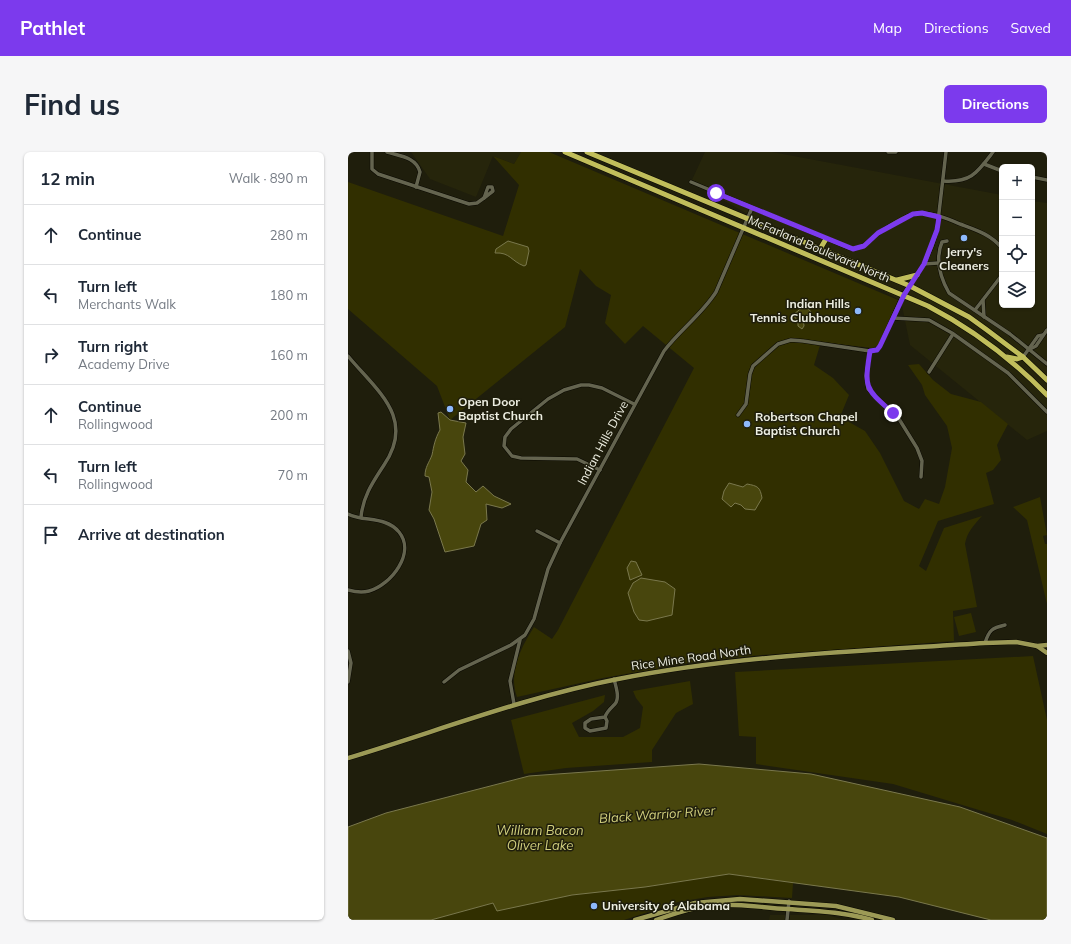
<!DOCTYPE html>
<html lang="en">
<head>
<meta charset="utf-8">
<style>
	:root { --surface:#fff; --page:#f6f6f7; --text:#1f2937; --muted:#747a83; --line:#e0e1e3; --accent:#7c3aed }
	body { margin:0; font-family:Mulish,sans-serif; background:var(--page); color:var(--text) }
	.controls { position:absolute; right:12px; top:12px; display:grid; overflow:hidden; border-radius:6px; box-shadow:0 1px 3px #0004 }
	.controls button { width:36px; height:36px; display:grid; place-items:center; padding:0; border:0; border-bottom:1px solid var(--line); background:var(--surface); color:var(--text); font:20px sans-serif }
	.stop { position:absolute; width:12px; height:12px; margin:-9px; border:3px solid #7c3aed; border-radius:50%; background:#fff }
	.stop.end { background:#7c3aed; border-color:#fff; box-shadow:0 1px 4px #0008 }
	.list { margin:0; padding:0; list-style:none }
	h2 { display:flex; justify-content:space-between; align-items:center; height:52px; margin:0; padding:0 16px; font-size:17px }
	h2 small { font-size:13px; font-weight:400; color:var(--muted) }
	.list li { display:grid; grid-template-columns:26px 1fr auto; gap:12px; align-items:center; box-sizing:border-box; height:60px; padding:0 16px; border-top:1px solid var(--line) }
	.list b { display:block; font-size:15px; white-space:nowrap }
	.list p { margin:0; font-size:13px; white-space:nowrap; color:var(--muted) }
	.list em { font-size:13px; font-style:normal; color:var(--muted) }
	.icon { flex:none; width:22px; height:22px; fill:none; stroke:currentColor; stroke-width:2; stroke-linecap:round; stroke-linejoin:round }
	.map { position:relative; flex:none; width:699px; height:768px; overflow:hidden; border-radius:6px }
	header { display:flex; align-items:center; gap:24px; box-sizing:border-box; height:56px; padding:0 20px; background:var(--accent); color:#fff }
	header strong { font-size:19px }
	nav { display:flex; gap:22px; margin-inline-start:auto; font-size:14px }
	.intro { display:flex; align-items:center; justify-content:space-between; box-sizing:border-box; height:96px; padding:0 24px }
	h1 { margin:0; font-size:28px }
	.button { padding:10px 18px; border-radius:6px; background:var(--accent); color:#fff; font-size:14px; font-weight:700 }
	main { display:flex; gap:24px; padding:0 24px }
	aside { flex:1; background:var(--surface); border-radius:6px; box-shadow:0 1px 3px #0004 }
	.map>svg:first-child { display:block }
	.built { fill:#26250b }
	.green { fill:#312f00 }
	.water { fill:#48460d; stroke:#7a784d }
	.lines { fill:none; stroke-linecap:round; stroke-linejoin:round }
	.minor-casing { stroke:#090800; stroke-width:4.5 }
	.major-casing { stroke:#090800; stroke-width:5.5 }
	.highway-casing { stroke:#090800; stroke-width:6 }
	.minor { stroke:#64644f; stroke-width:3.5 }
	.major { stroke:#9c9a56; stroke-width:4.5 }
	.highway { stroke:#c1be5b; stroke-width:5 }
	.route { stroke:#7c3aed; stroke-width:5 }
	.poi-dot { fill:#8db9fc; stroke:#1f1e0c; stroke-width:1.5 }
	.labels { text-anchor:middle; stroke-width:3; stroke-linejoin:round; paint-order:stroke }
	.street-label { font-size:12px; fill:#edeee1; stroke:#1f1e0c }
	.poi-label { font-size:12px; font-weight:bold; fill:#edeee1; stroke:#1f1e0c; text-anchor:start }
	.water-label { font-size:13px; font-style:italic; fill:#d2d07e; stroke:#1f1e0c }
</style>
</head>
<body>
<header>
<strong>Pathlet</strong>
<nav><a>Map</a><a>Directions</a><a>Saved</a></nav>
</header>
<div class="intro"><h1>Find us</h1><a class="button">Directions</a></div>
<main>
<aside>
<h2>12 min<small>Walk · 890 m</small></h2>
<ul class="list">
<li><svg class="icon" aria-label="ahead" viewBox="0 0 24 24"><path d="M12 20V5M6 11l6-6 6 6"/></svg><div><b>Continue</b></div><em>280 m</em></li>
<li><svg class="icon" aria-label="left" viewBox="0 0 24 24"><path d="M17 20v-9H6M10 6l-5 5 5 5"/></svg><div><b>Turn left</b><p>Merchants Walk</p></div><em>180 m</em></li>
<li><svg class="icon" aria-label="right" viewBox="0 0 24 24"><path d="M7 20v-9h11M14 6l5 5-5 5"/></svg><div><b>Turn right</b><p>Academy Drive</p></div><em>160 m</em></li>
<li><svg class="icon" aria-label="ahead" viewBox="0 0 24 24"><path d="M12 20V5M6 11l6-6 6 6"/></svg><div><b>Continue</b><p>Rollingwood</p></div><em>200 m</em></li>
<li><svg class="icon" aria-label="left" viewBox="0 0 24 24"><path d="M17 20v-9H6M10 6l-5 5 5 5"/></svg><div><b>Turn left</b><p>Rollingwood</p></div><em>70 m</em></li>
<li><svg class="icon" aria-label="arrive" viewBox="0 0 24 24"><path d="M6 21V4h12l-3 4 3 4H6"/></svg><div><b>Arrive at destination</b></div></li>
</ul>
</aside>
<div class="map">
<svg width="699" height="768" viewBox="0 0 699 768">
	<rect width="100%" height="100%" fill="#1f1e0c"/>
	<g class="built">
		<path d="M63,0h110l-7,12 -21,-8 -17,41 -46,-18z"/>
		<path d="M357,0h67l230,43v110h30v-104l15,2v228l-20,9 -117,-95 -9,-44 -210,-119z"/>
		<path d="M422,763h57l18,5h-76z"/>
	</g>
	<g class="green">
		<path d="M173,0h28l349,148 -19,45 -7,3 -51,-6 -7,23 19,13 16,17 -9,22 25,14 15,22 24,48 15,8 6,-10 14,5 6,-17 7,-39 -5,-22 -22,-31 -3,-10 -14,-20 11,-1 14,16 18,14 30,8 27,22 -11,21 4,15 -8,10 -7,3 8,31 -56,17 -19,45 7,5 18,-43 38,-12c-8,9 -15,16 -17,28l12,63 -24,4 1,30 -193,14 -67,7 -91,16 -86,19c-9,-24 4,-50 17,-70l18,12 6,-9 136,-262 -51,-42 -18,18 -20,-21 6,-28 -15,-9 -16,-17 -15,58 -115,93 -13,-34 -89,-77v-127l155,54 16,-51 -26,-29 21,8z"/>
		<path d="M692,345l7,38 -4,1 2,8h2v60l-20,-84 -14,-13z"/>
		<path d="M623,461l5,19 -17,4 -5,-19z"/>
		<path d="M685,504l14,64v114l-35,-14 -119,-36 -137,-20v-27l-17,-1 -4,-64z"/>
		<path d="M342,529l3,23 -17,9 -24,37v12l-86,6 -42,6 -13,-54 94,-25 -1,7 -11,9 -21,12 7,14h44l17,-9 3,-21 -7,-9 -3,-7z"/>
		<path d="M381,722l64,9 -1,15 -54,-3 -30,2 -30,5 -54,18h-193l62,-17 48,-2 31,-6 73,-8z"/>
	</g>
	<g class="water">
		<path d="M160,89l20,6 1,4 -3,14 -2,1c-13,-5 -14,-14 -29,-13l1,-4z"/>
		<path d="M457,153l6,7 -8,6 1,8 -2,3 -4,-3v-5l-5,-6z"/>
		<path d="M93,260l9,8 16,3 -3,14 2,17 -4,7 7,9 -2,12 10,10 7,-6 11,10 17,8 -9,4 -16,-4 1,16 -6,4 -7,22 -29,6 -11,-33 -5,-9 3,-18 -3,-15 -4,-1c0,-9 4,-13 7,-21 2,-10 3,-16 8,-25l-2,-17z"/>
		<path d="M381,331l14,4 4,-3c11,2 13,3 15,14l-7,12 -10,-1 -4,-4 -6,-2 -4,4 -9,-8 2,-8z"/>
		<path d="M283,409l5,1 6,13 -12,5 -3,-12z"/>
		<path d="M293,426l24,4 10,7 -3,26 -25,6 -8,-1 -5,-8 -6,-19 5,-10z"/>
		<path d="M351,612l112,10 149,33 87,31v82h-56l-92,-23 -170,-23 -84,13 -73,8 -75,16 -4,-8 -62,17h-83v-93l38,-14 143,-37z"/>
	</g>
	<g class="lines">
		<g class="minor-casing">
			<g id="minor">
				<path d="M24,0v17l6,5 91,30 8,-1 7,-5"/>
				<path d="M39,0c13,4 29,5 33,20l-4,15"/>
				<path d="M540,0h8"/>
				<path d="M636,12l18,7"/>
				<path d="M684,25l15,3"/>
				<path d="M595,29c28,2 34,-8 50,-29"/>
				<path d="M343,30l158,66c15,3 20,-9 31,-16 11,-7 28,-19 41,-19 13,0 27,6 39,11 16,6 30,10 42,24"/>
				<path d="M140,35h4l1,4 -9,7z"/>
				<path d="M599,89l-5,1c-7,17 -2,35 7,51l61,41 37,30"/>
				<path d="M576,112l14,-1"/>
				<path d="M635,148l1,17"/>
				<path d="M627,158l27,-35"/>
				<path d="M545,166l36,2 23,13 56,40 39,39"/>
				<path d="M682,197l6,-3 11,-16"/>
				<path d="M522,199l-4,25 2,13 31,30 18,29 5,13 -1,16"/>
				<path d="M0,204c29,35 68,62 36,109 -11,17 -21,31 -23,52"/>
				<path d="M675,205l15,-21 5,-1"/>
				<path d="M581,220l24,-38"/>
				<path d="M390,263l8,-11 4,-30 3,-8 25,-22 13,-4 12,1 67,10 7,-1 3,-4 23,-51 21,-31 8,-18 5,-16 9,-78"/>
				<path d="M252,318l-23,-11 -56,-1 -9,-2 -8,-10 1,-9 6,-8 37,-30 16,-9 17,-5h8l13,3 32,16"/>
				<path d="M0,362c16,8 38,2 51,18 17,21 -8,53 -30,59 -7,2 -14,1 -21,-1"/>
				<path d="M189,379l23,12"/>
				<path d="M637,491c4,-13 7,-15 20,-18"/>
				<path d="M0,499l3,12 -3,19"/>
				<path d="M96,530l15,-12 52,-25 14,-10 9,-16 14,-50 12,-26 104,-192c16,-21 38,-37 52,-59l36,-84"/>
				<path d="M166,552l-4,-23 10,-41"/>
				<path d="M257,565l2,4 -1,7 -16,3 -5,-3v-5l6,-4 14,-2c2,-6 5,-8 10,-13 5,-6 1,-17 -1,-25"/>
				<path d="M439,768l2,-19"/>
			</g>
		</g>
		<g class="major-casing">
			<g id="major">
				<path d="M689,494l10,7"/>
				<path d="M0,606c90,-27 177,-61 270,-79 121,-24 244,-28 367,-36l31,-1 21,4 10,-1"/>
				<path d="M287,768l60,-17 45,-4 96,7 57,14"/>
				<path d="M308,768c19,-7 39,-13 59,-15 24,-2 49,3 73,4 29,2 56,3 84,11"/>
			</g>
		</g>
		<g class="highway-casing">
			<g id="highway">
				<path d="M217,0l363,154c44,23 84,53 119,89"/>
				<path d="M239,0l323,134 59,31 18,13 36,27 24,23"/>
				<path d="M472,97l6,-10"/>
				<path d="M549,128l20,-5"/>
				<path d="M659,205l10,2 6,-2"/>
			</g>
		</g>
		<use href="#minor" class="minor"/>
		<use href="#major" class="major"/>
		<use href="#highway" class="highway"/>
	</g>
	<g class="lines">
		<path class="route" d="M368,41l137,56 11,-3 14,-13 35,-19 9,-1 17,4 -2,13 -13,34 -20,31 -24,51 -3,4 -7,1c-6,38 -5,37 23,62"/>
	</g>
	<g class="poi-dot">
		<circle cx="616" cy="86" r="4"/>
		<circle cx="510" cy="159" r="4"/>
		<circle cx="102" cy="257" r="4"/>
		<circle cx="399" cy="272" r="4"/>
		<circle cx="246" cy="754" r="4"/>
	</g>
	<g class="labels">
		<g class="street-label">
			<text transform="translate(471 97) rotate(23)" y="4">McFarland Boulevard North</text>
			<text transform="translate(255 291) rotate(-62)" y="4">Indian Hills Drive</text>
			<text transform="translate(343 506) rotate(-8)" y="4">Rice Mine Road North</text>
		</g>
		<g class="poi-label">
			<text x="616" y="104" text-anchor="middle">Jerry's<tspan x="616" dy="14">Cleaners</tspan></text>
			<text x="502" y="156" text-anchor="end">Indian Hills<tspan x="502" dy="14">Tennis Clubhouse</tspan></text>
			<text x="110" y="254">Open Door<tspan x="110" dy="14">Baptist Church</tspan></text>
			<text x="407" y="269">Robertson Chapel<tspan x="407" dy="14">Baptist Church</tspan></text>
			<text x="254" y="758">University of Alabama</text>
		</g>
		<g class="water-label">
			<text transform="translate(309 662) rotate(-4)" y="5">Black Warrior River</text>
			<text x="192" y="683">William Bacon<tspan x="192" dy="15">Oliver Lake</tspan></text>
		</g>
	</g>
</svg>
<div class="controls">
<button>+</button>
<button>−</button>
<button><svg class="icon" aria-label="locate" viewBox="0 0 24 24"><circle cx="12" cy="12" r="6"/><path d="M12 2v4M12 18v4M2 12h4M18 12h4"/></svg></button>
<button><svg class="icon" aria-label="layers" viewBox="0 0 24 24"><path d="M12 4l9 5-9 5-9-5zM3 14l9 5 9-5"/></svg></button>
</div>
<div class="stop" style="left:368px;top:41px"></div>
<div class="stop end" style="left:545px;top:261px"></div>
</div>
</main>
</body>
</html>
